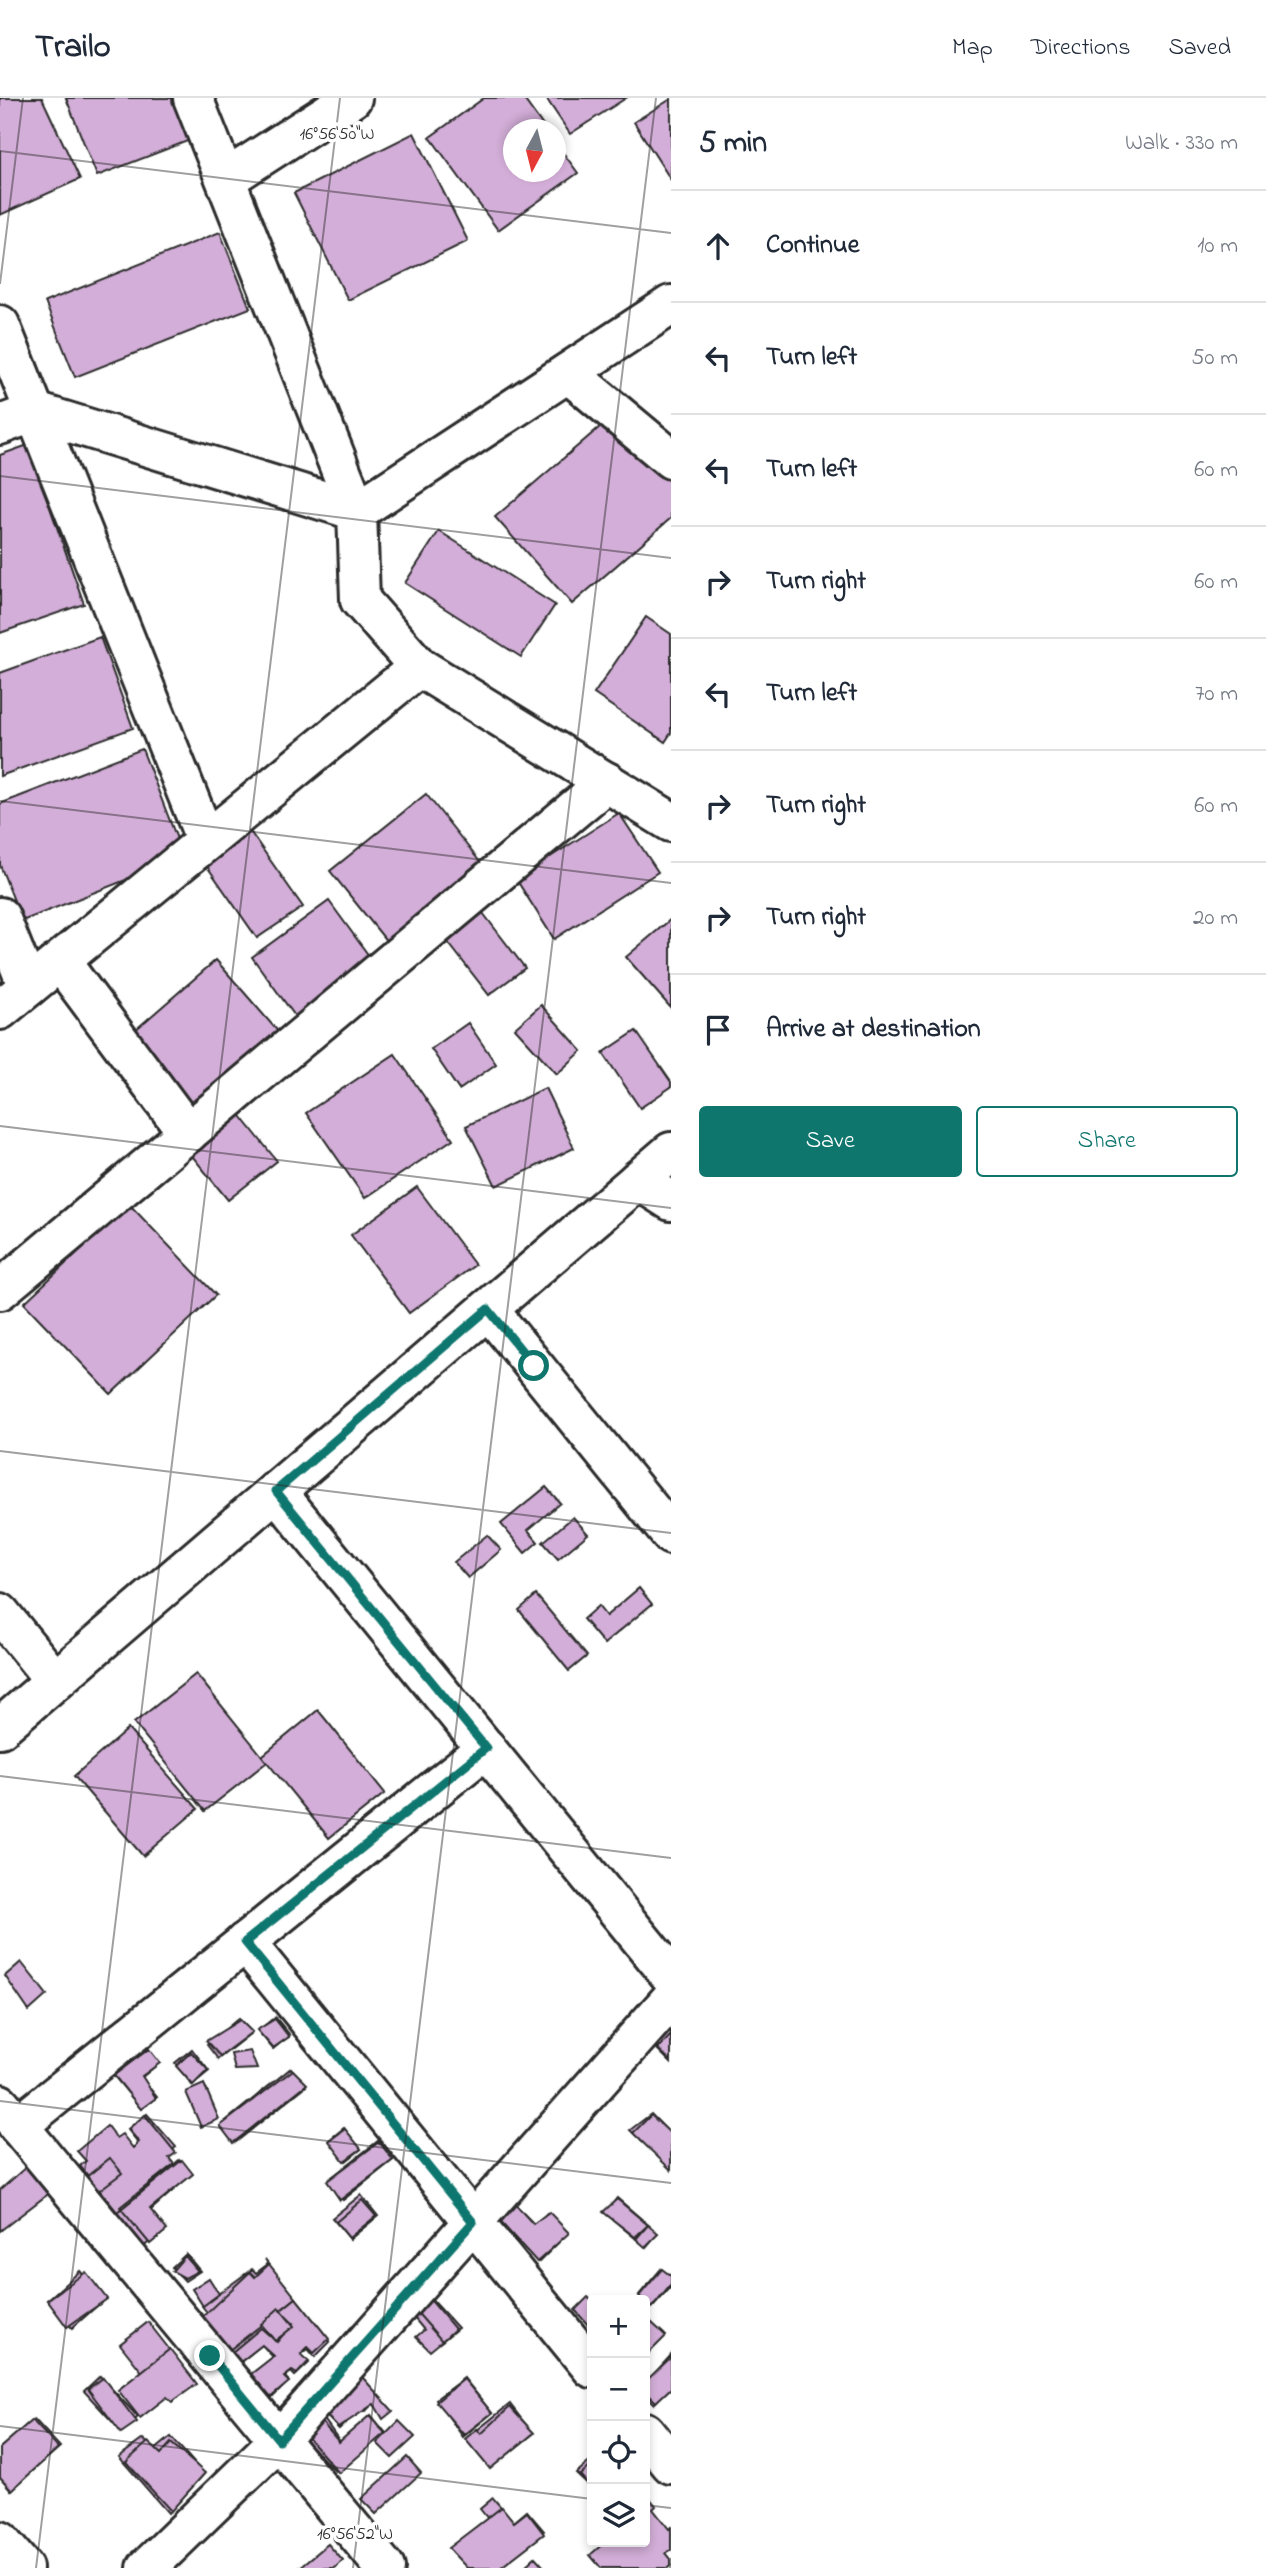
<!DOCTYPE html>
<html lang="en">
<head>
<meta charset="utf-8">
<style>
	:root { --surface:#fff; --page:#f2f2f3; --text:#1f2937; --muted:#747a83; --line:#e0e1e3; --accent:#0f766e }
	body { margin:0; font-family:"Indie Flower",sans-serif; background:var(--page); color:var(--text) }
	.controls { position:absolute; right:21px; bottom:21px; display:grid; overflow:hidden; border-radius:7px; box-shadow:0 4px 10px #0003 }
	.controls button { width:63px; height:63px; display:grid; place-items:center; padding:0; border:0; border-bottom:2px solid var(--line); background:var(--surface); color:var(--text); font:35px sans-serif }
	.compass { position:absolute; left:503px; top:21px; width:63px; height:63px; border-radius:50%; background:var(--surface); box-shadow:0 4px 10px #0003; rotate:187deg }
	.stop { position:absolute; width:21px; height:21px; margin:-16px; border:5px solid #0f766e; border-radius:50%; background:#fff }
	.stop.end { background:#0f766e; border-color:#fff; box-shadow:0 2px 7px #0008 }
	.list { margin:0; padding:0; list-style:none }
	h2 { display:flex; justify-content:space-between; align-items:center; height:91px; margin:0; padding:0 28px; font-size:30px }
	h2 small { font-size:23px; font-weight:400; color:var(--muted) }
	.list li { display:grid; grid-template-columns:46px 1fr auto; gap:21px; align-items:center; box-sizing:border-box; height:112px; padding:0 28px; border-top:2px solid var(--line) }
	.list b { display:block; font-size:26px; white-space:nowrap }
	.list em { font-size:23px; font-style:normal; color:var(--muted) }
	.actions { display:flex; gap:14px; padding:21px 28px }
	.actions a { flex:1; padding:16px 0; border:2px solid var(--accent); border-radius:7px; text-align:center; font-size:24px; color:var(--accent) }
	.actions .main { background:var(--accent); color:#fff }
	.icon { flex:none; width:38px; height:38px; fill:none; stroke:currentColor; stroke-width:2; stroke-linecap:round; stroke-linejoin:round }
	.map { position:relative; flex:none; width:671px; height:2470px; overflow:hidden }
	header { display:flex; align-items:center; gap:42px; box-sizing:border-box; height:98px; padding:0 35px; background:var(--surface); border-bottom:2px solid var(--line) }
	header strong { font-size:33px }
	nav { display:flex; gap:38px; margin-inline-start:auto; font-size:24px }
	main { display:flex }
	aside { flex:1; background:var(--surface) }
	.map>svg:first-child { display:block }
	.building { fill:#d3aed8; stroke:#2b2b2b; stroke-width:2; fill-rule:evenodd }
	.lines { fill:none; stroke-linecap:round; stroke-linejoin:round }
	.minor-casing { stroke:#2b2b2b; stroke-width:44 }
	.minor { stroke:#fff; stroke-width:38 }
	.route { stroke:#0f766e; stroke-width:9 }
	.ticks { fill:none; stroke:#2b2b2b; stroke-width:2; stroke-opacity:0.45 }
	.ticks-label { font-size:18px; text-anchor:middle; fill:#2b2b2b; stroke:#fff; stroke-width:7; stroke-linejoin:round; paint-order:stroke }
</style>
</head>
<body>
<header>
<strong>Trailo</strong>
<nav><a>Map</a><a>Directions</a><a>Saved</a></nav>
</header>
<main>
<div class="map">
<svg width="671" height="2470" viewBox="0 0 671 2470">
	<rect width="100%" height="100%" fill="#fff"/>
	<filter id="ink" filterUnits="userSpaceOnUse"><feTurbulence type="fractalNoise" baseFrequency=".0143" numOctaves="2"/><feDisplacementMap in="SourceGraphic" scale="14" xChannelSelector="R" yChannelSelector="G"/><feConvolveMatrix kernelMatrix="1 2 1 2 8 2 1 2 1" color-interpolation-filters="sRGB"/></filter>
	<g filter="url(#ink)">
		<g class="building">
			<path d="M0,0h42l38,81 -80,36z"/>
			<path d="M66,0h116l16,39 -101,39z"/>
			<path d="M484,0h39l23,32h-32v42h42v-29l22,30 -80,57 -68,-93z"/>
			<path d="M546,0h80l-56,36z"/>
			<path d="M671,1v81l-37,-58z"/>
			<path d="M414,35l54,108 -120,59 -54,-107z"/>
			<path d="M220,134l30,76 -175,69 -30,-75z"/>
			<path d="M615,316l56,63v41l-99,86 -77,-87z"/>
			<path d="M28,347l56,159 -84,29v-178z"/>
			<path d="M439,433l116,74 -34,52 -116,-74z"/>
			<path d="M646,519l25,17v99l-6,9 -71,-48z"/>
			<path d="M100,539l33,91 -133,48v-103z"/>
			<path d="M142,651l42,108 -162,64 -22,-56v-61z"/>
			<path d="M426,696l62,78 -96,76 -62,-77z"/>
			<path d="M619,715l39,59 -104,67 -38,-60z"/>
			<path d="M249,732l54,77 -46,31 -53,-76z"/>
			<path d="M329,803l43,59 -77,56 -43,-59z"/>
			<path d="M483,815l42,55 -36,27 -42,-54z"/>
			<path d="M671,821v89l-45,-51z"/>
			<path d="M216,862l65,75 -91,77 -64,-74z"/>
			<path d="M541,907l41,46 -25,23 -42,-46z"/>
			<path d="M468,925l28,41 -37,26 -28,-41z"/>
			<path d="M636,933l35,51v5l-31,21 -37,-55z"/>
			<path d="M395,956l58,85 -88,59 -59,-85z"/>
			<path d="M545,990l29,60 -78,38 -30,-60z"/>
			<path d="M237,1013l40,50 -49,39 -40,-49z"/>
			<path d="M417,1089l58,78 -66,48 -58,-78z"/>
			<path d="M129,1106l87,91 -105,99 -87,-91z"/>
			<path d="M546,1389l14,16 -32,27 10,12 -13,11 -24,-29z"/>
			<path d="M573,1419l15,17 -30,25 -15,-17z"/>
			<path d="M487,1437l14,15 -33,28 -14,-16z"/>
			<path d="M639,1490l13,16 -48,40 -21,-25 15,-13 8,10z"/>
			<path d="M536,1497l51,61 -18,15 -50,-61z"/>
			<path d="M196,1576l71,88 -62,49 -71,-88z"/>
			<path d="M318,1612l67,83 -56,45 -67,-82z"/>
			<path d="M128,1631l70,80 -55,47 -69,-80z"/>
			<path d="M21,1864l26,33 -18,16 -24,-35z"/>
			<path d="M275,1919l15,18 -17,14 -15,-18z"/>
			<path d="M239,1920l12,15 -33,26 -11,-14z"/>
			<path d="M275,1921l14,18 -16,11 -16,-18z"/>
			<path d="M240,1922l12,12 -32,24 -14,-15z"/>
			<path d="M671,1932v33l-16,-16z"/>
			<path d="M671,1937v26l-13,-12z"/>
			<path d="M147,1949l12,16 -18,15 16,19 -16,12 -28,-34z"/>
			<path d="M149,1951l11,14 -18,13 14,22 -15,11 -27,-34z"/>
			<path d="M192,1951l17,22 -17,14 -17,-22z"/>
			<path d="M250,1953l7,18 -22,1 -4,-16z"/>
			<path d="M191,1954l17,18 -15,15 -17,-19z"/>
			<path d="M291,1970l15,18 -70,56 -14,-18z"/>
			<path d="M293,1972l14,14 -74,59 -13,-17z"/>
			<path d="M204,1986l15,35 -18,8 -15,-35z"/>
			<path d="M147,2016l29,33 -15,12 8,8 -56,45 -35,-42 44,-33 8,10h6l1,-6 -9,-11z"/>
			<path d="M651,2016l20,21v34l-41,-39z"/>
			<path d="M145,2017l31,38 -7,5 5,6 -54,43 1,2 -4,3 -37,-46 6,-5 -9,-10 30,-25 9,12 6,-4 11,14 6,-6 -11,-13z"/>
			<path d="M651,2017l20,19v36l-38,-37z"/>
			<path d="M344,2030l17,21 -15,12 -17,-21z"/>
			<path d="M345,2031l16,20 -17,12 -15,-20z"/>
			<path d="M378,2043l15,19 -50,40 -16,-19z"/>
			<path d="M379,2044l14,18 -53,40 -13,-19z"/>
			<path d="M110,2060l12,15 -25,19 -12,-14z"/>
			<path d="M179,2062l8,18 -37,33 15,18 -23,19 -28,-33z"/>
			<path d="M182,2062l11,14 -43,35 17,21 -17,14 -29,-35z"/>
			<path d="M26,2069l22,27 -48,37v-41z"/>
			<path d="M361,2097l17,21 -28,23 -18,-21z"/>
			<path d="M617,2100l41,35 -12,14 -41,-34z"/>
			<path d="M617,2101l31,26 -13,12 -32,-25z"/>
			<path d="M362,2102l14,16 -27,22 -13,-16z"/>
			<path d="M510,2102l25,25 12,-12 21,20 -29,29 -46,-45z"/>
			<path d="M514,2105l19,21 16,-12 20,21 -32,29 -42,-46z"/>
			<path d="M648,2127l10,9 -13,13 -9,-8z"/>
			<path d="M186,2156l14,17 -15,10 -13,-14z"/>
			<path d="M185,2158l13,15 -13,7 -13,-7z"/>
			<path d="M265,2161l65,83 -15,15 -7,-8 -7,6 8,8 -14,13 -4,-4 -6,5 4,4 -21,21 -20,-25 25,-20 -11,-12 -24,19 -13,-15 7,-5 -30,-38 50,-37 4,4 12,-9zM279,2210l15,18 -19,15 -14,-17z"/>
			<path d="M269,2166l27,34 -68,53 -26,-34 48,-45 5,5z"/>
			<path d="M661,2171l10,9v9l-18,20 -14,-12z"/>
			<path d="M662,2171l9,7v9l-19,23 -13,-12z"/>
			<path d="M80,2173l25,28 -33,29 -25,-28z"/>
			<path d="M86,2174l21,27 -40,28 -20,-27z"/>
			<path d="M209,2180l10,16 -16,12 -11,-17z"/>
			<path d="M427,2196l31,34 -28,23 -14,-14 8,-7 -15,-18z"/>
			<path d="M428,2199l27,32 -13,12 -28,-32z"/>
			<path d="M588,2199l4,3v21l-4,4 -13,-15z"/>
			<path d="M296,2200l33,41 -15,14 -6,-6 -7,7 8,7 -12,13 -5,-3 -8,6 5,5 -20,17 -18,-25 23,-18 -12,-11 -23,18 -8,-10 30,-25 16,14 16,-19 -13,-12z"/>
			<path d="M279,2210l15,18 -19,15 -14,-17z"/>
			<path d="M649,2223l15,13 -19,21v-30z"/>
			<path d="M148,2224l47,60 -23,17 -4,-5 -25,19 -21,-26 20,-15 -22,-28z"/>
			<path d="M651,2224l15,14 -21,21v-28z"/>
			<path d="M170,2251l27,35 -25,18 -5,-5 -27,21 -22,-28z"/>
			<path d="M671,2257v31l-17,18 -9,-11v-9z"/>
			<path d="M671,2259v31l-15,14 -11,-11v-9z"/>
			<path d="M352,2269l38,42 -6,7 -11,-13 -7,8 -5,-3 -22,21 -23,-24z"/>
			<path d="M353,2269l40,44 -10,8 -9,-15 -36,24 -20,-22z"/>
			<path d="M100,2278l38,41 -16,15 -38,-41z"/>
			<path d="M103,2280l34,44 -16,11 -33,-44z"/>
			<path d="M464,2280l28,35 -29,24 -27,-38z"/>
			<path d="M464,2281l28,34 -28,22 -28,-33z"/>
			<path d="M510,2306l23,30 -43,34 -24,-29z"/>
			<path d="M510,2309l24,26 -44,36 -25,-30 12,-10 4,5z"/>
			<path d="M321,2317l20,28 30,-28 15,18 -51,38 -35,-36z"/>
			<path d="M369,2318l16,17 -46,40 -36,-41 15,-14 21,24z"/>
			<path d="M34,2321l26,28 -49,43 -11,-13v-29z"/>
			<path d="M32,2322l26,28 -46,42 -12,-13v-29z"/>
			<path d="M399,2323l16,16 -23,21 -15,-15z"/>
			<path d="M171,2339l33,37 -36,39 -49,-56 24,-18 12,11z"/>
			<path d="M148,2344l13,12 10,-11 34,30 -34,38 -45,-49z"/>
			<path d="M407,2359l14,16 -45,41 -15,-15z"/>
			<path d="M592,2362v26l-1,1 -15,-14z"/>
			<path d="M592,2366v25l-12,-14z"/>
			<path d="M645,2394l11,14 -3,3 16,20 2,-2v23l-5,3 5,6v6l-3,3h-67l-11,-13 15,-13h40z"/>
			<path d="M493,2400l21,24 13,-11 17,20 -44,37h-31l-16,-18 35,-31 -8,-10z"/>
			<path d="M502,2409l12,15 13,-10 17,22 -44,34h-33l-19,-20z"/>
			<path d="M328,2446l15,17 -8,7h-36z"/>
			<path d="M535,2459l10,11h-22z"/>
		</g>
		<g class="lines">
			<g class="minor-casing">
				<g id="minor">
					<path d="M193,0l164,413 3,89 59,67 252,155"/>
					<path d="M226,81l126,-81"/>
					<path d="M0,227l206,516"/>
					<path d="M568,275l103,86"/>
					<path d="M0,327l35,-13 322,99 314,-206"/>
					<path d="M0,819l28,70"/>
					<path d="M60,863l128,172"/>
					<path d="M0,912l419,-343"/>
					<path d="M638,1082l33,21"/>
					<path d="M0,1192l607,-508"/>
					<path d="M488,1211l183,226"/>
					<path d="M276,1393l395,485"/>
					<path d="M0,1515l55,68"/>
					<path d="M0,1630l671,-576"/>
					<path d="M245,1844l347,426"/>
					<path d="M0,2006l385,464"/>
					<path d="M18,2028l468,-378"/>
					<path d="M645,2334l26,32"/>
					<path d="M0,2443l23,27"/>
					<path d="M147,2470l132,-128 392,-441"/>
				</g>
			</g>
			<use href="#minor" class="minor"/>
		</g>
	</g>
	<g class="lines" filter="url(#ink)">
		<path class="route" d="M210,2258l69,84 194,-218 -228,-280 241,-194 -210,-257 212,-182 46,57"/>
	</g>
	<path class="ticks" d="M0,53l671,82M0,186l23,-186M0,378l671,82M0,703l671,82M0,1028l671,82M0,1353l671,82M0,1678l671,82M0,2003l671,82M0,2328l592,73M645,2407l26,3M36,2470l304,-2470M353,2470l303,-2470M670,2470l1,-10"/>
	<g class="ticks-label">
		<text x="337" y="41">16°56'50"W</text>
		<text x="355" y="2441">16°56'52"W</text>
	</g>
</svg>
<div class="controls">
<button>+</button>
<button>−</button>
<button><svg class="icon" aria-label="locate" viewBox="0 0 24 24"><circle cx="12" cy="12" r="6"/><path d="M12 2v4M12 18v4M2 12h4M18 12h4"/></svg></button>
<button><svg class="icon" aria-label="layers" viewBox="0 0 24 24"><path d="M12 4l9 5-9 5-9-5zM3 14l9 5 9-5"/></svg></button>
</div>
<svg class="compass" viewBox="-18 -18 36 36"><path d="M0-13l5 13h-10z" fill="#e53935"/><path d="M0 13l5-13h-10z" fill="#747a83"/></svg>
<div class="stop" style="left:534px;top:1268px"></div>
<div class="stop end" style="left:210px;top:2258px"></div>
</div>
<aside>
<h2>5 min<small>Walk · 330 m</small></h2>
<ul class="list">
<li><svg class="icon" aria-label="ahead" viewBox="0 0 24 24"><path d="M12 20V5M6 11l6-6 6 6"/></svg><div><b>Continue</b></div><em>10 m</em></li>
<li><svg class="icon" aria-label="left" viewBox="0 0 24 24"><path d="M17 20v-9H6M10 6l-5 5 5 5"/></svg><div><b>Turn left</b></div><em>50 m</em></li>
<li><svg class="icon" aria-label="left" viewBox="0 0 24 24"><path d="M17 20v-9H6M10 6l-5 5 5 5"/></svg><div><b>Turn left</b></div><em>60 m</em></li>
<li><svg class="icon" aria-label="right" viewBox="0 0 24 24"><path d="M7 20v-9h11M14 6l5 5-5 5"/></svg><div><b>Turn right</b></div><em>60 m</em></li>
<li><svg class="icon" aria-label="left" viewBox="0 0 24 24"><path d="M17 20v-9H6M10 6l-5 5 5 5"/></svg><div><b>Turn left</b></div><em>70 m</em></li>
<li><svg class="icon" aria-label="right" viewBox="0 0 24 24"><path d="M7 20v-9h11M14 6l5 5-5 5"/></svg><div><b>Turn right</b></div><em>60 m</em></li>
<li><svg class="icon" aria-label="right" viewBox="0 0 24 24"><path d="M7 20v-9h11M14 6l5 5-5 5"/></svg><div><b>Turn right</b></div><em>20 m</em></li>
<li><svg class="icon" aria-label="arrive" viewBox="0 0 24 24"><path d="M6 21V4h12l-3 4 3 4H6"/></svg><div><b>Arrive at destination</b></div></li>
</ul>
<div class="actions"><a class="main">Save</a><a>Share</a></div>
</aside>
</main>
</body>
</html>
